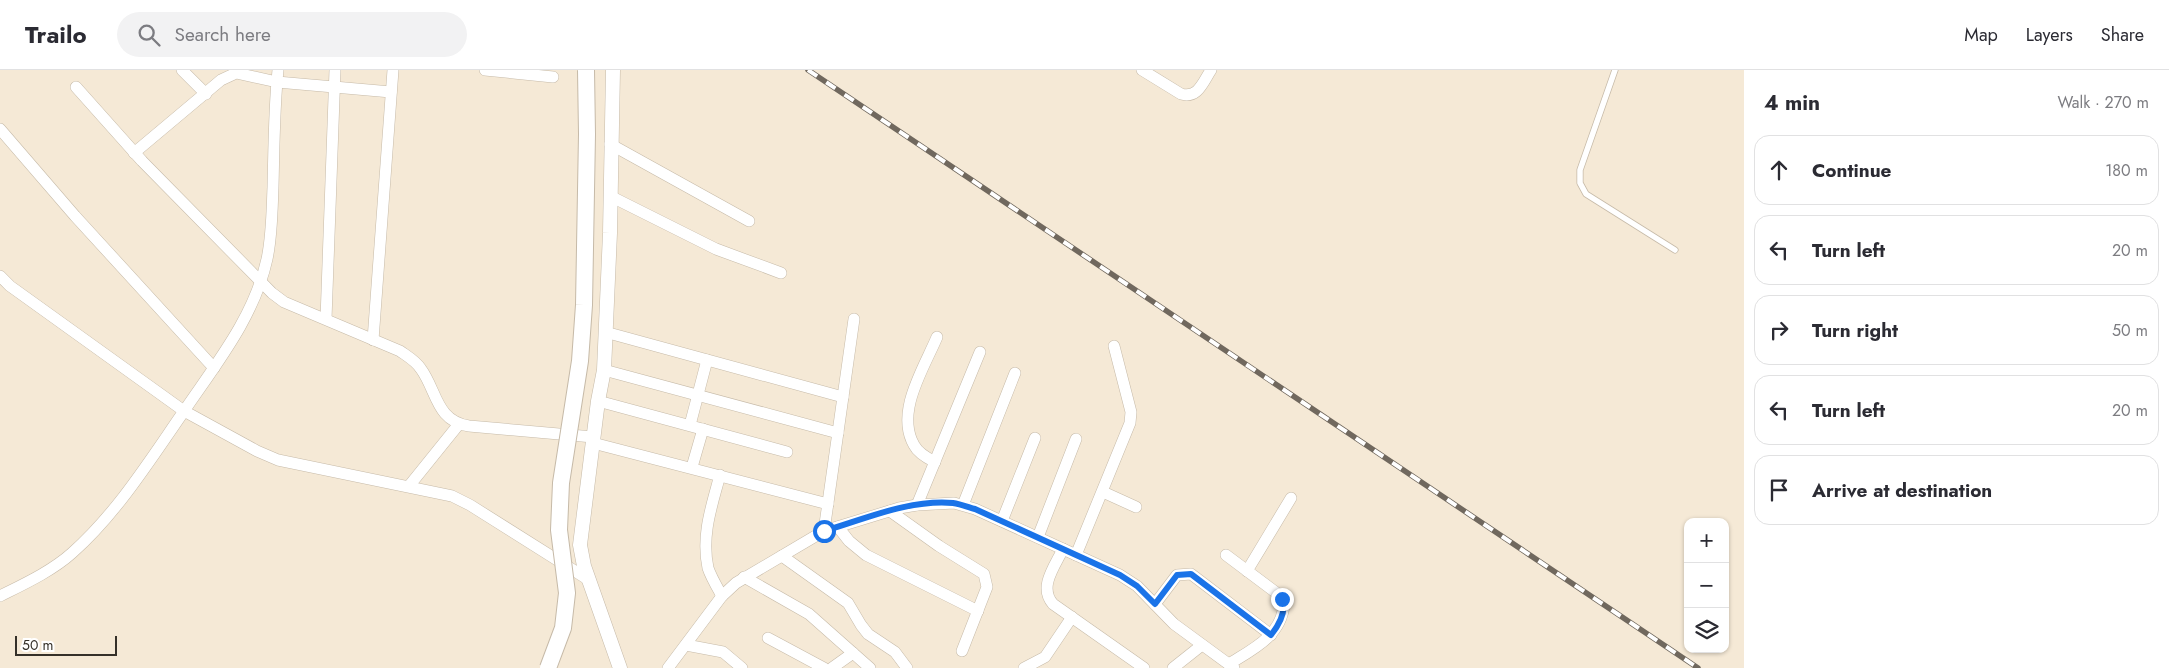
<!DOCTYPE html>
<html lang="en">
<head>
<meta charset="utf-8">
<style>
	:root { --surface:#fff; --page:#f2f2f3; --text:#2b2b33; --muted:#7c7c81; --line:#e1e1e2 }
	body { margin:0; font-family:Jost,sans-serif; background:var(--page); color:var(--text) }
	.controls { position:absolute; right:15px; bottom:15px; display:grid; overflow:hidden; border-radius:10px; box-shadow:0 1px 4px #0004 }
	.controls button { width:45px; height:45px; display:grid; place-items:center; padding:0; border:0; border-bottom:1px solid var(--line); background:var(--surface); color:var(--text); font:25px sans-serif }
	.scale { position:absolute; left:15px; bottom:12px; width:102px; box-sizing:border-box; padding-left:5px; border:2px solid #353029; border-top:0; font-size:14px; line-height:18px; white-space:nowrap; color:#353029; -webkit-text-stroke:4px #fff; paint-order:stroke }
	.stop { position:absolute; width:15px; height:15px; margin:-11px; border:4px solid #1a73e8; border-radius:50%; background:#fff }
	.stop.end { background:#1a73e8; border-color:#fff; box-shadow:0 1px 5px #0008 }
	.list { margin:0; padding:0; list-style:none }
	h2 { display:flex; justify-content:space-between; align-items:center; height:65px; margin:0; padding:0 20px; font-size:21px }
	h2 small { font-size:16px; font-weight:400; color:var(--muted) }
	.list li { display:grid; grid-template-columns:32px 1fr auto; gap:15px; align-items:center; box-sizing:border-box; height:70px; margin:0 10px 10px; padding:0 10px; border:1px solid var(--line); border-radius:15px }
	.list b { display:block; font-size:19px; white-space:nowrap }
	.list em { font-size:16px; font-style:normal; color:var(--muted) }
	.icon { flex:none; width:28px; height:28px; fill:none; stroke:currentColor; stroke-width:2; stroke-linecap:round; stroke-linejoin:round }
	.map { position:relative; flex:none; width:1744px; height:598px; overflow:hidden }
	header { display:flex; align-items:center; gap:30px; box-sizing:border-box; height:70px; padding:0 25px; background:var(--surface); border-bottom:1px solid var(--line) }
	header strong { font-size:24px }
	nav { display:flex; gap:28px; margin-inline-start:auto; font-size:18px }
	.search { width:350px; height:45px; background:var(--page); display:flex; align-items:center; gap:12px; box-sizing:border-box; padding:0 18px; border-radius:28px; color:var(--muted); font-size:19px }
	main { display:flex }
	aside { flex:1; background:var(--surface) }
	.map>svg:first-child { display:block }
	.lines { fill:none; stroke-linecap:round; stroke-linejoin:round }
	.service-casing { stroke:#c6baa8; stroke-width:7 }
	.minor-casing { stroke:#c6baa8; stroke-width:12 }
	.tertiary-casing { stroke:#c6baa8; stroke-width:15 }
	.service { stroke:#fff; stroke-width:5.5 }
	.minor { stroke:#fff; stroke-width:11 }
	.tertiary { stroke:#fff; stroke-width:14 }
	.rail-casing { stroke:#70685e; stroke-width:5.5 }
	.rail { stroke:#fff; stroke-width:4; stroke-dasharray:11; stroke-linecap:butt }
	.secondary-bridge-casing { stroke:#c6baa8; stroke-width:18; stroke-linecap:butt }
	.secondary-bridge { stroke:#fff; stroke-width:16 }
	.route { stroke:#1a73e8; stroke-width:6 }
</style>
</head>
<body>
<header>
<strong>Trailo</strong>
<div class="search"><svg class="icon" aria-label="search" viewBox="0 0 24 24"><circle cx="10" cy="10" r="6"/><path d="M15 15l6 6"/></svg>Search here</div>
<nav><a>Map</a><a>Layers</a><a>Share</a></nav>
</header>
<main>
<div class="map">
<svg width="1744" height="598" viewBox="0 0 1744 598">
	<rect width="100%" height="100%" fill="#f5e9d6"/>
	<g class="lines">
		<g class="service-casing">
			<path id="service" d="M1615,0l-35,100v13l6,11 89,56"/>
		</g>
		<g class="minor-casing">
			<g id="minor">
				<path d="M182,0l24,24"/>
				<path d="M485,0l68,7"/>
				<path d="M1142,0l39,24c17,5 22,-12 30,-24"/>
				<path d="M76,17l66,74 130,132 12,9 116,49c7,5 16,10 21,18 16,22 15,52 48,57l124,11"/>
				<path d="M0,59l75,87 139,152"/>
				<path d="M610,74l139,77"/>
				<path d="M134,83l87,-73 15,-7 41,9 114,10"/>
				<path d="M610,126l106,53 65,24"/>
				<path d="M0,206l10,10 174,125 73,40 21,9 174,36 18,9 119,75"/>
				<path d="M326,249l9,-249"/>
				<path d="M605,262l238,65"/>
				<path d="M373,270l20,-270"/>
				<path d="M604,300l234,63"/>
				<path d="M598,331l189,51"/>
				<path d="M690,355l17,-65"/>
				<path d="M593,373l235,61"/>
				<path d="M935,392c-8,-4 -17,-9 -21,-17 -19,-33 10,-77 23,-108"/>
				<path d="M692,397l11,-38"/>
				<path d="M720,405c-8,30 -19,60 -12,93 3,9 9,19 14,28"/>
				<path d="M409,416l50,-62"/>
				<path d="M1103,422l33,15"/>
				<path d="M917,435l63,-153"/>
				<path d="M963,435l52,-132"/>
				<path d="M890,441l49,35 45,28 3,13 -25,64"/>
				<path d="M1002,451l33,-83"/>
				<path d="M838,457l11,14 17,14 112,56"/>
				<path d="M824,461l30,-212"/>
				<path d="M1038,467l38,-98"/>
				<path d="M1063,479c-8,17 -25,38 -10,55l91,64"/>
				<path d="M1076,485l54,-132 1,-11 -17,-66"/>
				<path d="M1226,485l52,39 6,11c-3,31 -31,44 -55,59"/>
				<path d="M782,486l66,47 13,22 7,9 27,18 12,16"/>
				<path d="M1247,501l44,-73"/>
				<path d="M744,507l65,37 61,54"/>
				<path d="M0,526c24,-12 52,-25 72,-43 44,-39 76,-90 110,-139 33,-49 72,-96 85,-155 5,-23 5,-48 6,-72 1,-39 1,-78 5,-117"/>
				<path d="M1155,534l22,-29 14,-1 80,61"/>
				<path d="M768,568l56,30"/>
				<path d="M686,575l37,7 19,16"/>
				<path d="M668,598l54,-72 14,-13 88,-52 75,-23 18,-3 37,-2 21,6 145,66 17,11 37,38 60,44"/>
				<path d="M832,598l21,-15"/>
				<path d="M1024,598l21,-11 27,-40"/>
				<path d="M1173,598l29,-23"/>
			</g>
		</g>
		<g class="tertiary-casing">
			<path id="tertiary" d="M613,0l-3,163 -6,137 -6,31 -18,144 4,21 36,102"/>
		</g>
		<use href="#service" class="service"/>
		<use href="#minor" class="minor"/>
		<use href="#tertiary" class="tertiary"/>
		<g class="rail-casing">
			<path id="rail" d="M808,0l890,598"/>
		</g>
		<use href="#rail" class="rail"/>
		<g class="secondary-bridge-casing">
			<path id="secondary-bridge" d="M548,598l15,-40 4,-35 -8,-63 2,-47 19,-122 4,-56 3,-171 -1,-64"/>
		</g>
		<use href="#secondary-bridge" class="secondary-bridge"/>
	</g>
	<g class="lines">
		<path class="route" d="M824,461c41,-12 86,-32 129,-28 7,1 15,4 22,6l145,66 17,11 18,18 22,-29 14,-1 80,61c8,-10 16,-23 11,-36"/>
	</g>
</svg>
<div class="controls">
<button>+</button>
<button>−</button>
<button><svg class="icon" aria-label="layers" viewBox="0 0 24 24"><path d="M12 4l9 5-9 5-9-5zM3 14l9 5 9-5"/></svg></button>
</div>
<div class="scale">50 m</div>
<div class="stop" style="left:824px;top:461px"></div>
<div class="stop end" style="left:1282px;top:529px"></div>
</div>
<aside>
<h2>4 min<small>Walk · 270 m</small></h2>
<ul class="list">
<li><svg class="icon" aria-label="ahead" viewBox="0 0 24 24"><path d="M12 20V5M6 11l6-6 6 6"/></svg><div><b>Continue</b></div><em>180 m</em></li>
<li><svg class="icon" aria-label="left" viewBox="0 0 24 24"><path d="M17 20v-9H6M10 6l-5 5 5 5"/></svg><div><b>Turn left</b></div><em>20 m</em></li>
<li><svg class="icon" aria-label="right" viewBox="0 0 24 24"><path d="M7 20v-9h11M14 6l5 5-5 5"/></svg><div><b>Turn right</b></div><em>50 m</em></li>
<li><svg class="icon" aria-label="left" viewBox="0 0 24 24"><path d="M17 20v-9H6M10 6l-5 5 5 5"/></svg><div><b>Turn left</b></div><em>20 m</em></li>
<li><svg class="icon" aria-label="arrive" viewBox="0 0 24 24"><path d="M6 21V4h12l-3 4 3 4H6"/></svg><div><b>Arrive at destination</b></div></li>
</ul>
</aside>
</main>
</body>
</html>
